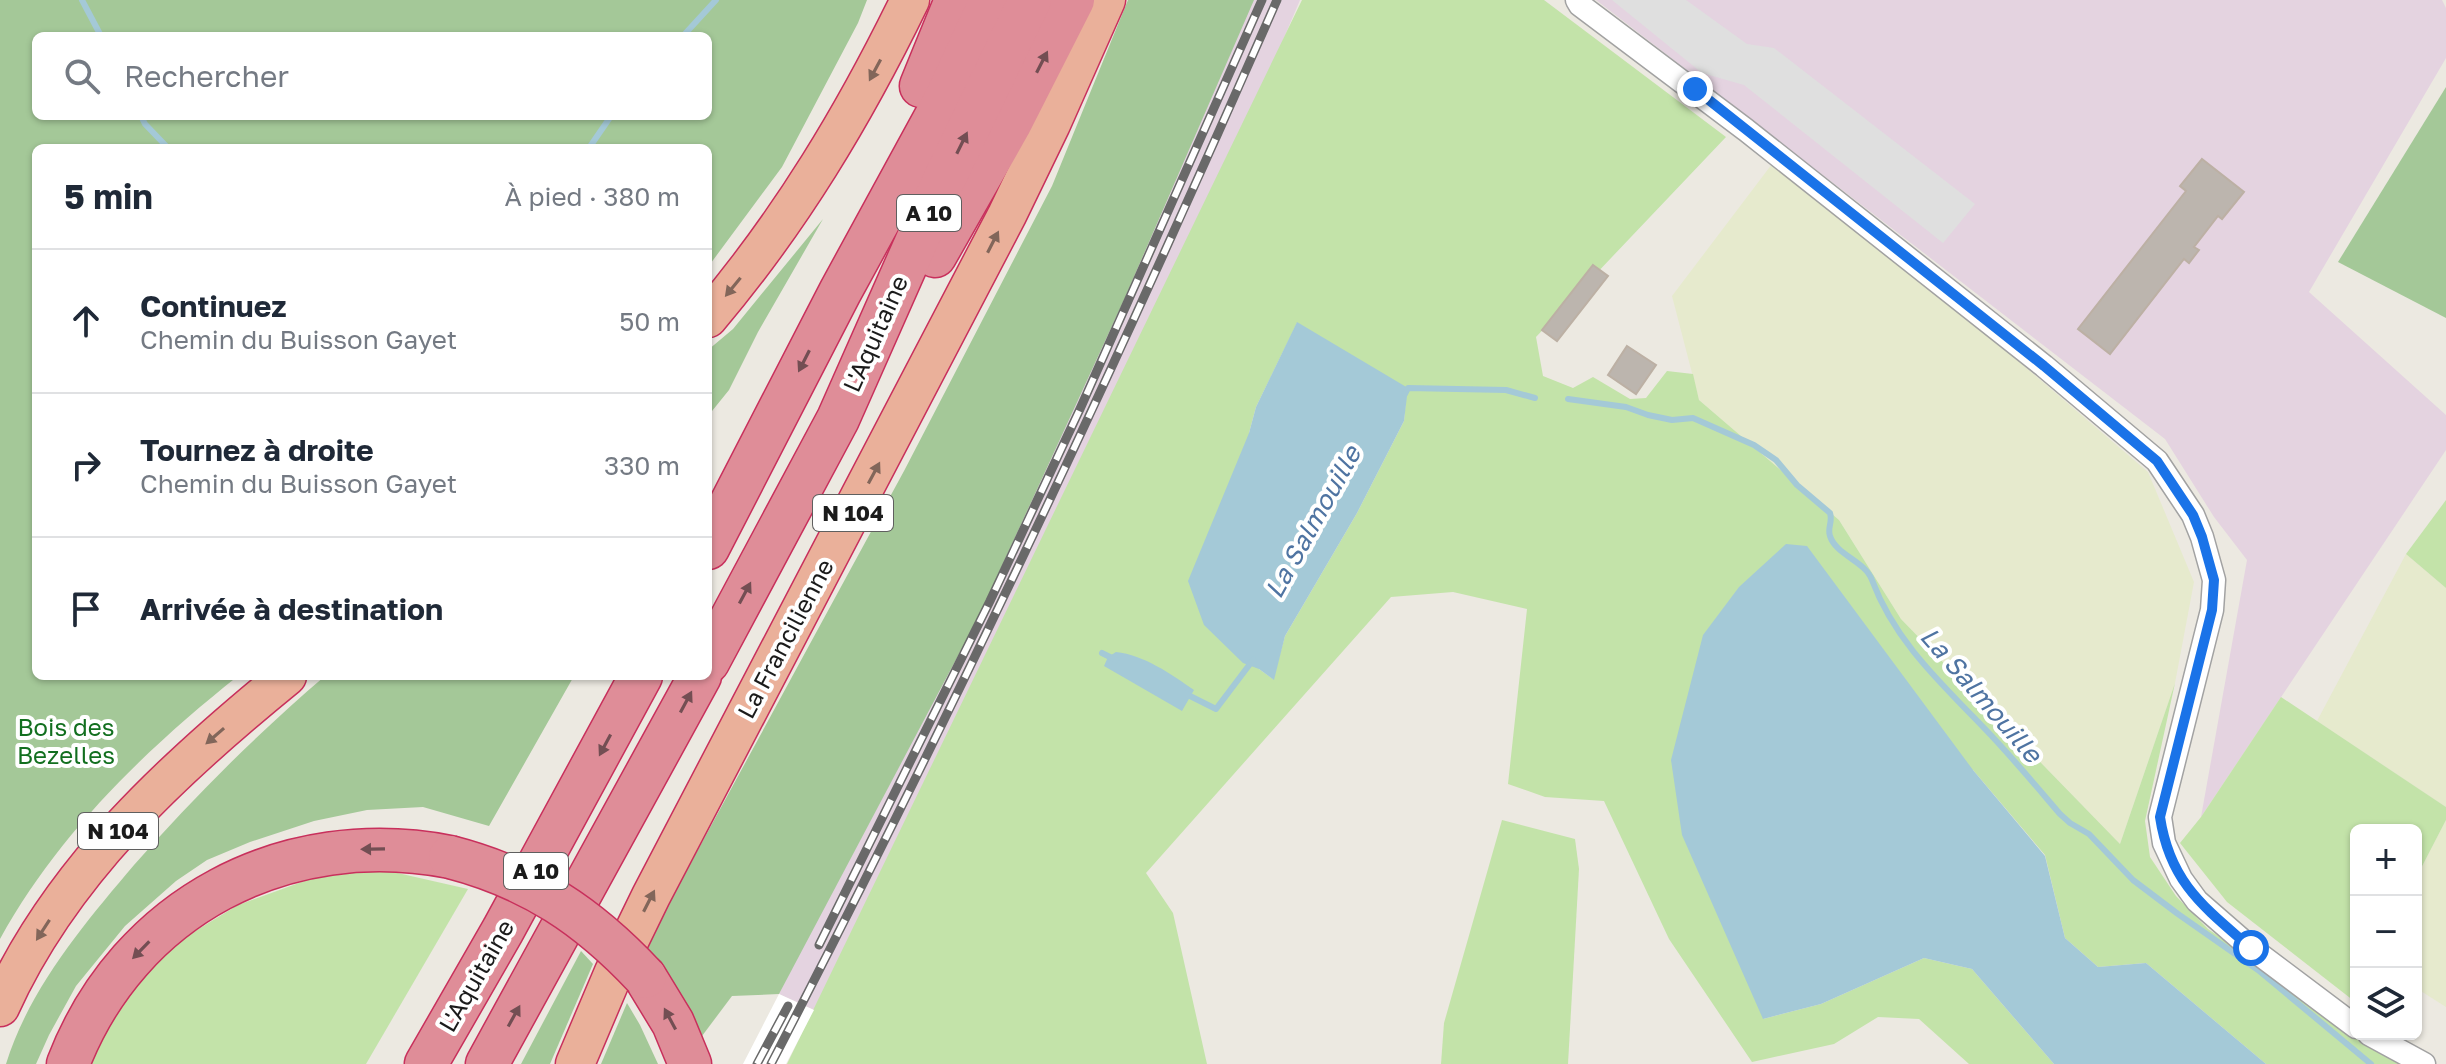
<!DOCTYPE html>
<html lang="fr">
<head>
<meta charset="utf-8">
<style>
	:root { --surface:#fff; --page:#f2f2f3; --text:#1f2937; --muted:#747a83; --line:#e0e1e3 }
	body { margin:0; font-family:"Golos Text",sans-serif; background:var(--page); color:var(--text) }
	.controls { position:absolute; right:24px; bottom:24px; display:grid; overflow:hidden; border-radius:12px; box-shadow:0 2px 6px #0004 }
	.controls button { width:72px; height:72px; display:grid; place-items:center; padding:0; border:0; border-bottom:2px solid var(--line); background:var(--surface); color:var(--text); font:40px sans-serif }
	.stop { position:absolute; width:24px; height:24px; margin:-18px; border:6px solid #1a73e8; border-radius:50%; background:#fff }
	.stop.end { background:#1a73e8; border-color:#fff; box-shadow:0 2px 8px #0008 }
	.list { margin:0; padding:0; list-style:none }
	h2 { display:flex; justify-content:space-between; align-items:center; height:104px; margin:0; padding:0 32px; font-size:34px }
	h2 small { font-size:26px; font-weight:400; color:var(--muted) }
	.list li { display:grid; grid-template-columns:52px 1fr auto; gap:24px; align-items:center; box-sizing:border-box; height:144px; padding:0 32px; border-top:2px solid var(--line) }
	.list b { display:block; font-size:30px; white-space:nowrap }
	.list p { margin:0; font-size:26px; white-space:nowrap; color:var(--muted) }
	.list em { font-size:26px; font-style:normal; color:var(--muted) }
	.icon { flex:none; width:44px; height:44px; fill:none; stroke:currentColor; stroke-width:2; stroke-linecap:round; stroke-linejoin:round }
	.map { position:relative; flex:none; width:2446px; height:1064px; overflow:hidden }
	.search { position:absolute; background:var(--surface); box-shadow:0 2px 6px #0004; left:32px; top:32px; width:680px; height:88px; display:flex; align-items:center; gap:20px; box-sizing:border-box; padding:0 28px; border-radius:12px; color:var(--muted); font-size:30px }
	.panel { position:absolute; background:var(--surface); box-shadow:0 2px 6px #0004; left:32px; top:144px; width:680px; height:536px; border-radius:12px }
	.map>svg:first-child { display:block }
	.industrial { fill:#e4d3e0 }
	.farmland { fill:#e6eacd }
	.grass { fill:#c3e3a9; fill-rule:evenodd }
	.forest { fill:#a4c898; fill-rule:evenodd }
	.parking { fill:#dfdfdf }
	.water { fill:#a4c9d7 }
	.pier { fill:#fff }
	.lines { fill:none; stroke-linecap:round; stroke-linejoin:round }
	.stream { stroke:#a4c9d7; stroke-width:6 }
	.building { fill:#bcb5ae; stroke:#bcb0a4; stroke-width:2 }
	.minor-casing { stroke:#a2a2a2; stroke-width:25 }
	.trunk-casing { stroke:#c8305c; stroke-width:41 }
	.motorway-casing { stroke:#c8305c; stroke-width:45 }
	.minor { stroke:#fff; stroke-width:22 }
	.trunk { stroke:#eab09a; stroke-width:38 }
	.motorway { stroke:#df8d98; stroke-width:42 }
	.rail-casing { stroke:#696969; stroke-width:9 }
	.rail { stroke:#fff; stroke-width:6; stroke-dasharray:18; stroke-linecap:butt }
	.motorway-bridge-casing { stroke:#c8305c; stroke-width:45; stroke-linecap:butt }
	.motorway-bridge { stroke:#df8d98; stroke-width:42 }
	.oneway { fill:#734e53 }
	.oneway2 { fill:#82665a }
	.route { stroke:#1a73e8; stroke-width:10 }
	.labels { text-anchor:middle; stroke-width:8; stroke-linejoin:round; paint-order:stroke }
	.shield { fill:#fff; stroke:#5f5f5f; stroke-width:2 }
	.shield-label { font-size:22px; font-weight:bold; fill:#1b1b1b }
	.street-label { font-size:24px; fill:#1b1b1b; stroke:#fff }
	.park-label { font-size:24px; fill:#126f1f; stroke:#fff }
	.water-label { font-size:26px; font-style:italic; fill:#4f74a2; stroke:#fff }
</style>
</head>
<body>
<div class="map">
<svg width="2446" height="1064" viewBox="0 0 2446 1064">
	<rect width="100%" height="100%" fill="#ece9e1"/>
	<g class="industrial">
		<path d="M1244,0h56l-143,337 -343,673 -35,-16 211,-430z"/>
		<path d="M1596,0h846l4,8v50l-137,234 137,123v35l-245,367 46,-257 -33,-43 -49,-78z"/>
	</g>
	<g class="farmland">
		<path d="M1772,164l195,153 181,155 46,110 -19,101 -55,161 -219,-225 -62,-99 -140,-120 -27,-104z"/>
		<path d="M2406,554l40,34v219l-129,-86z"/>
		<path d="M2446,820v187l-30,-19v-110z"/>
	</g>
	<g class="grass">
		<path d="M1302,0h242l182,137 -190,200 7,39 30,12 20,-11 37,22 16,-1 21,-27 26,3 6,26 140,120 62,99 219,225 55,-161 -30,138 5,36 26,39 32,33 198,135h-140l-120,-101 -48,4 -33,-29 -20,-83 -72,-85 -210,249 58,-15 103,-46 48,11 82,95h-85l-50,-45 -41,-2 -44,27 -82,18 -83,-123 -65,-138 -59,-4 -37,-13 19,-175 -74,-17 -62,5 -245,276 27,40 34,151h-420zM1297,323l110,66 -3,32 -47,92 -72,123 -12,43 -14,-10 -10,-236 7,-26z"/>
		<path d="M2446,500v88l-40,-34z"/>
		<path d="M2281,697l165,110v13l-30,58v-48h-60l-2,171 -127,-99 -47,-59 21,-26z"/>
		<path d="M1502,820l73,19 4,30 -11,195h-127l3,-41z"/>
		<path d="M380,869l88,20 -102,175h-277l38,-75 47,-45 64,-39 72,-26z"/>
	</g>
	<g class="forest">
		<path d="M0,0h867l-9,23 -76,144 -74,100v-119h-672v528h202c-92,73 -181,159 -238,263zM36,36h672v80h-672z"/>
		<path d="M1128,0h126l-131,302 -145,316 -199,376 -47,2 -30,40 -38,-64 -20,-23 260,-478 148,-285z"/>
		<path d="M2446,87v231l-108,-56z"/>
		<path d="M823,219l-65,113 -29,58 -21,26v-66l25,-21z"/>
		<path d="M325,676h249l-85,150 -66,-19 -56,3 -53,11 -64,21 -43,18 -31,21 -51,45 -49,60 -27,49 -13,29h-30c23,-75 78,-140 128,-199 59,-67 123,-131 191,-189z"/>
		<path d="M581,951l12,13 -43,100h-29z"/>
		<path d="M627,1003l13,22 18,39h-57z"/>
	</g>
	<path class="parking" d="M1612,0h74l61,44 27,4 201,156 -32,39 -199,-158 -42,-12z"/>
	<g class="water">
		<path d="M1297,322l111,66 -4,33 -47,92 -72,123 -11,44 -15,-11 -16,-6 -39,-38 -16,-44 61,-148 7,-26z"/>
		<path d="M1786,544l21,2 166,224 72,86 20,82 33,29 48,-4 120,101h-212l-82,-95 -48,-11 -103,46 -58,15 -81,-184 -11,-75 32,-125 36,-48z"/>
		<path d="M1116,652c28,3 55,22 78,38l-12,21 -78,-45 4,-9z"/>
	</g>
	<path class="pier" d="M779,994l35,16 -28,54h-43z"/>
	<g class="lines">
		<g class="stream">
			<path d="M82,0l19,36"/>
			<path d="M683,36l33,-36"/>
			<path d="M141,116l4,8 23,24"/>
			<path d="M589,148l22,-32"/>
			<path d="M1405,394l3,-6 98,2 29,8"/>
			<path d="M1568,399l58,8 22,8 24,5 21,-2 61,27 22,15 21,25 33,28c3,9 -3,15 0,23 6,19 35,25 42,44 23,62 70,104 114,150 26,27 50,56 74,84l10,9 19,11 44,46 45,34 80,56 113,94"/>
			<path d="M1102,653l14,7"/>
			<path d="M1184,693l32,16 37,-49"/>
		</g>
	</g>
	<g class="building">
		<path d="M2202,159l42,33 -22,27 -4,-3 -24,31 5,3 -10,13 -5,-4 -74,95 -32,-25 108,-138 -6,-5z"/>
		<path d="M1593,265l15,11 -51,65 -15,-11z"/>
		<path d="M1627,346l29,19 -20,29 -28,-19z"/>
	</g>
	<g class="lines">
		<g class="minor-casing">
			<g id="minor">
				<path d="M1577,0l3,5 166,125 298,236 113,95 36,54 9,22 12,43 -2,30 -52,207 4,26 17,36 16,22 54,47 105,79"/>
				<path d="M2369,1034l55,30"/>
			</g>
		</g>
		<g class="trunk-casing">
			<g id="trunk">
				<path d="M708,318c83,-98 146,-203 202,-318"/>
				<path d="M0,1007c61,-136 174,-239 287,-331"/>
				<path d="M575,1064l39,-92 37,-76 356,-681 44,-91 55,-124"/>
			</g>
		</g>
		<g class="motorway-casing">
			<g id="motorway">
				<path d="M921,86l35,-86"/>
				<path d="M935,256l75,-132 63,-124"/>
				<path d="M708,548l132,-256 107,-196 44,-96"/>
				<path d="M708,662l130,-243 104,-235 88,-184"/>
				<path d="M645,977l28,46 17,41"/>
				<path d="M68,1064c61,-158 218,-239 382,-207"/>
				<path d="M426,1064l77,-134 138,-254"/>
				<path d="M487,1064l213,-388"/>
			</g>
		</g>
		<use href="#minor" class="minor"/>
		<use href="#trunk" class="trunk"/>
		<use href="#motorway" class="motorway"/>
		<g class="rail-casing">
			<g id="rail">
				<path d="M819,945l171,-344 90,-192 182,-409"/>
				<path d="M757,1064l31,-58"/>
				<path d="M771,1064c181,-349 348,-704 506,-1064"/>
			</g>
		</g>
		<use href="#rail" class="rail"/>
		<g class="motorway-bridge-casing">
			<path id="motorway-bridge" d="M450,857c81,21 138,59 195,120"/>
		</g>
		<use href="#motorway-bridge" class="motorway-bridge"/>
	</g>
	<defs><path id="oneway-solid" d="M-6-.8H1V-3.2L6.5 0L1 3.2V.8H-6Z" transform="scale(2)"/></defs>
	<g class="oneway">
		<use href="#oneway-solid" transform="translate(1042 62) rotate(-63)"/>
		<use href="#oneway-solid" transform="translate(962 143) rotate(-64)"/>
		<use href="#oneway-solid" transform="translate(804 361) rotate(117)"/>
		<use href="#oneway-solid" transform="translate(745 593) rotate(-62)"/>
		<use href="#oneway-solid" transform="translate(686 702) rotate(-62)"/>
		<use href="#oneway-solid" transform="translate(605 745) rotate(118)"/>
		<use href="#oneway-solid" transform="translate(373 849) rotate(179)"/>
		<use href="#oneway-solid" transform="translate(141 950) rotate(134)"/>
		<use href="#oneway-solid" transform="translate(514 1016) rotate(-61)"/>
		<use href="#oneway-solid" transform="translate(670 1019) rotate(-118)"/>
	</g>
	<g class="oneway2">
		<use href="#oneway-solid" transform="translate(875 70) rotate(118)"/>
		<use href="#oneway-solid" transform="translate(993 242) rotate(-63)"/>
		<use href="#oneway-solid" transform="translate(733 287) rotate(129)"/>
		<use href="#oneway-solid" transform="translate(874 473) rotate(-62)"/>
		<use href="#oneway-solid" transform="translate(215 736) rotate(139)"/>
		<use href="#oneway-solid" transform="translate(649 901) rotate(-63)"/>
		<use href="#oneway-solid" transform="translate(43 930) rotate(123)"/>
	</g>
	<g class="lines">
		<path class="route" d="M1695,89l349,277 113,95 36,54 9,22 12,43 -2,30 -52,207c10,66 44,90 91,131"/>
	</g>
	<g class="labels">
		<g class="shield">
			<rect x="897" y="195" width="64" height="36" rx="6"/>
			<rect x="813" y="495" width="80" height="36" rx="6"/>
			<rect x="78" y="813" width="80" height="36" rx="6"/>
			<rect x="504" y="853" width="64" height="36" rx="6"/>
		</g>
		<g class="shield-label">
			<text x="929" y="221">A 10</text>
			<text x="853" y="521">N 104</text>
			<text x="118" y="839">N 104</text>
			<text x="536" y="879">A 10</text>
		</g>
		<g class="street-label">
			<text transform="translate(876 334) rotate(-66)" y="8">L'Aquitaine</text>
			<text transform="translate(786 639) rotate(-62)" y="8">La Francilienne</text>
			<text transform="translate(477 976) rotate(-60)" y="8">L'Aquitaine</text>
		</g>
		<g class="park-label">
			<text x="66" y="736">Bois des<tspan x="66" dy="28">Bezelles</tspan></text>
		</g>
		<g class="water-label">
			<text transform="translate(1313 522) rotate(-61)" y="9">La Salmouille</text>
			<text transform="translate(1981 695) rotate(49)" y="9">La Salmouille</text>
		</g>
	</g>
</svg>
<div class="controls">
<button>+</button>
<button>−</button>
<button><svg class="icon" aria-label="layers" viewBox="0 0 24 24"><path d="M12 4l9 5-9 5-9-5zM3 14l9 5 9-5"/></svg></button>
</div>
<div class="stop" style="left:2251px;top:948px"></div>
<div class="stop end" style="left:1695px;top:89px"></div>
<div class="search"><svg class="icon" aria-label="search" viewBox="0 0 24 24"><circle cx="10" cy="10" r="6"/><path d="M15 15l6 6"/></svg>Rechercher</div>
<section class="panel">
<h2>5 min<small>À pied · 380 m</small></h2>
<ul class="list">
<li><svg class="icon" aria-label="ahead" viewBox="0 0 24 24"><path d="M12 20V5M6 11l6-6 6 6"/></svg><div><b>Continuez</b><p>Chemin du Buisson Gayet</p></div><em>50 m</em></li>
<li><svg class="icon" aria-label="right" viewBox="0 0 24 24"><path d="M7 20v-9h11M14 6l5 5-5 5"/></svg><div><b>Tournez à droite</b><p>Chemin du Buisson Gayet</p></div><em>330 m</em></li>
<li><svg class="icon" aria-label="arrive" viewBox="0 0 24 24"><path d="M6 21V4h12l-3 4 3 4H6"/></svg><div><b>Arrivée à destination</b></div></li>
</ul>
</section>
</div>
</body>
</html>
